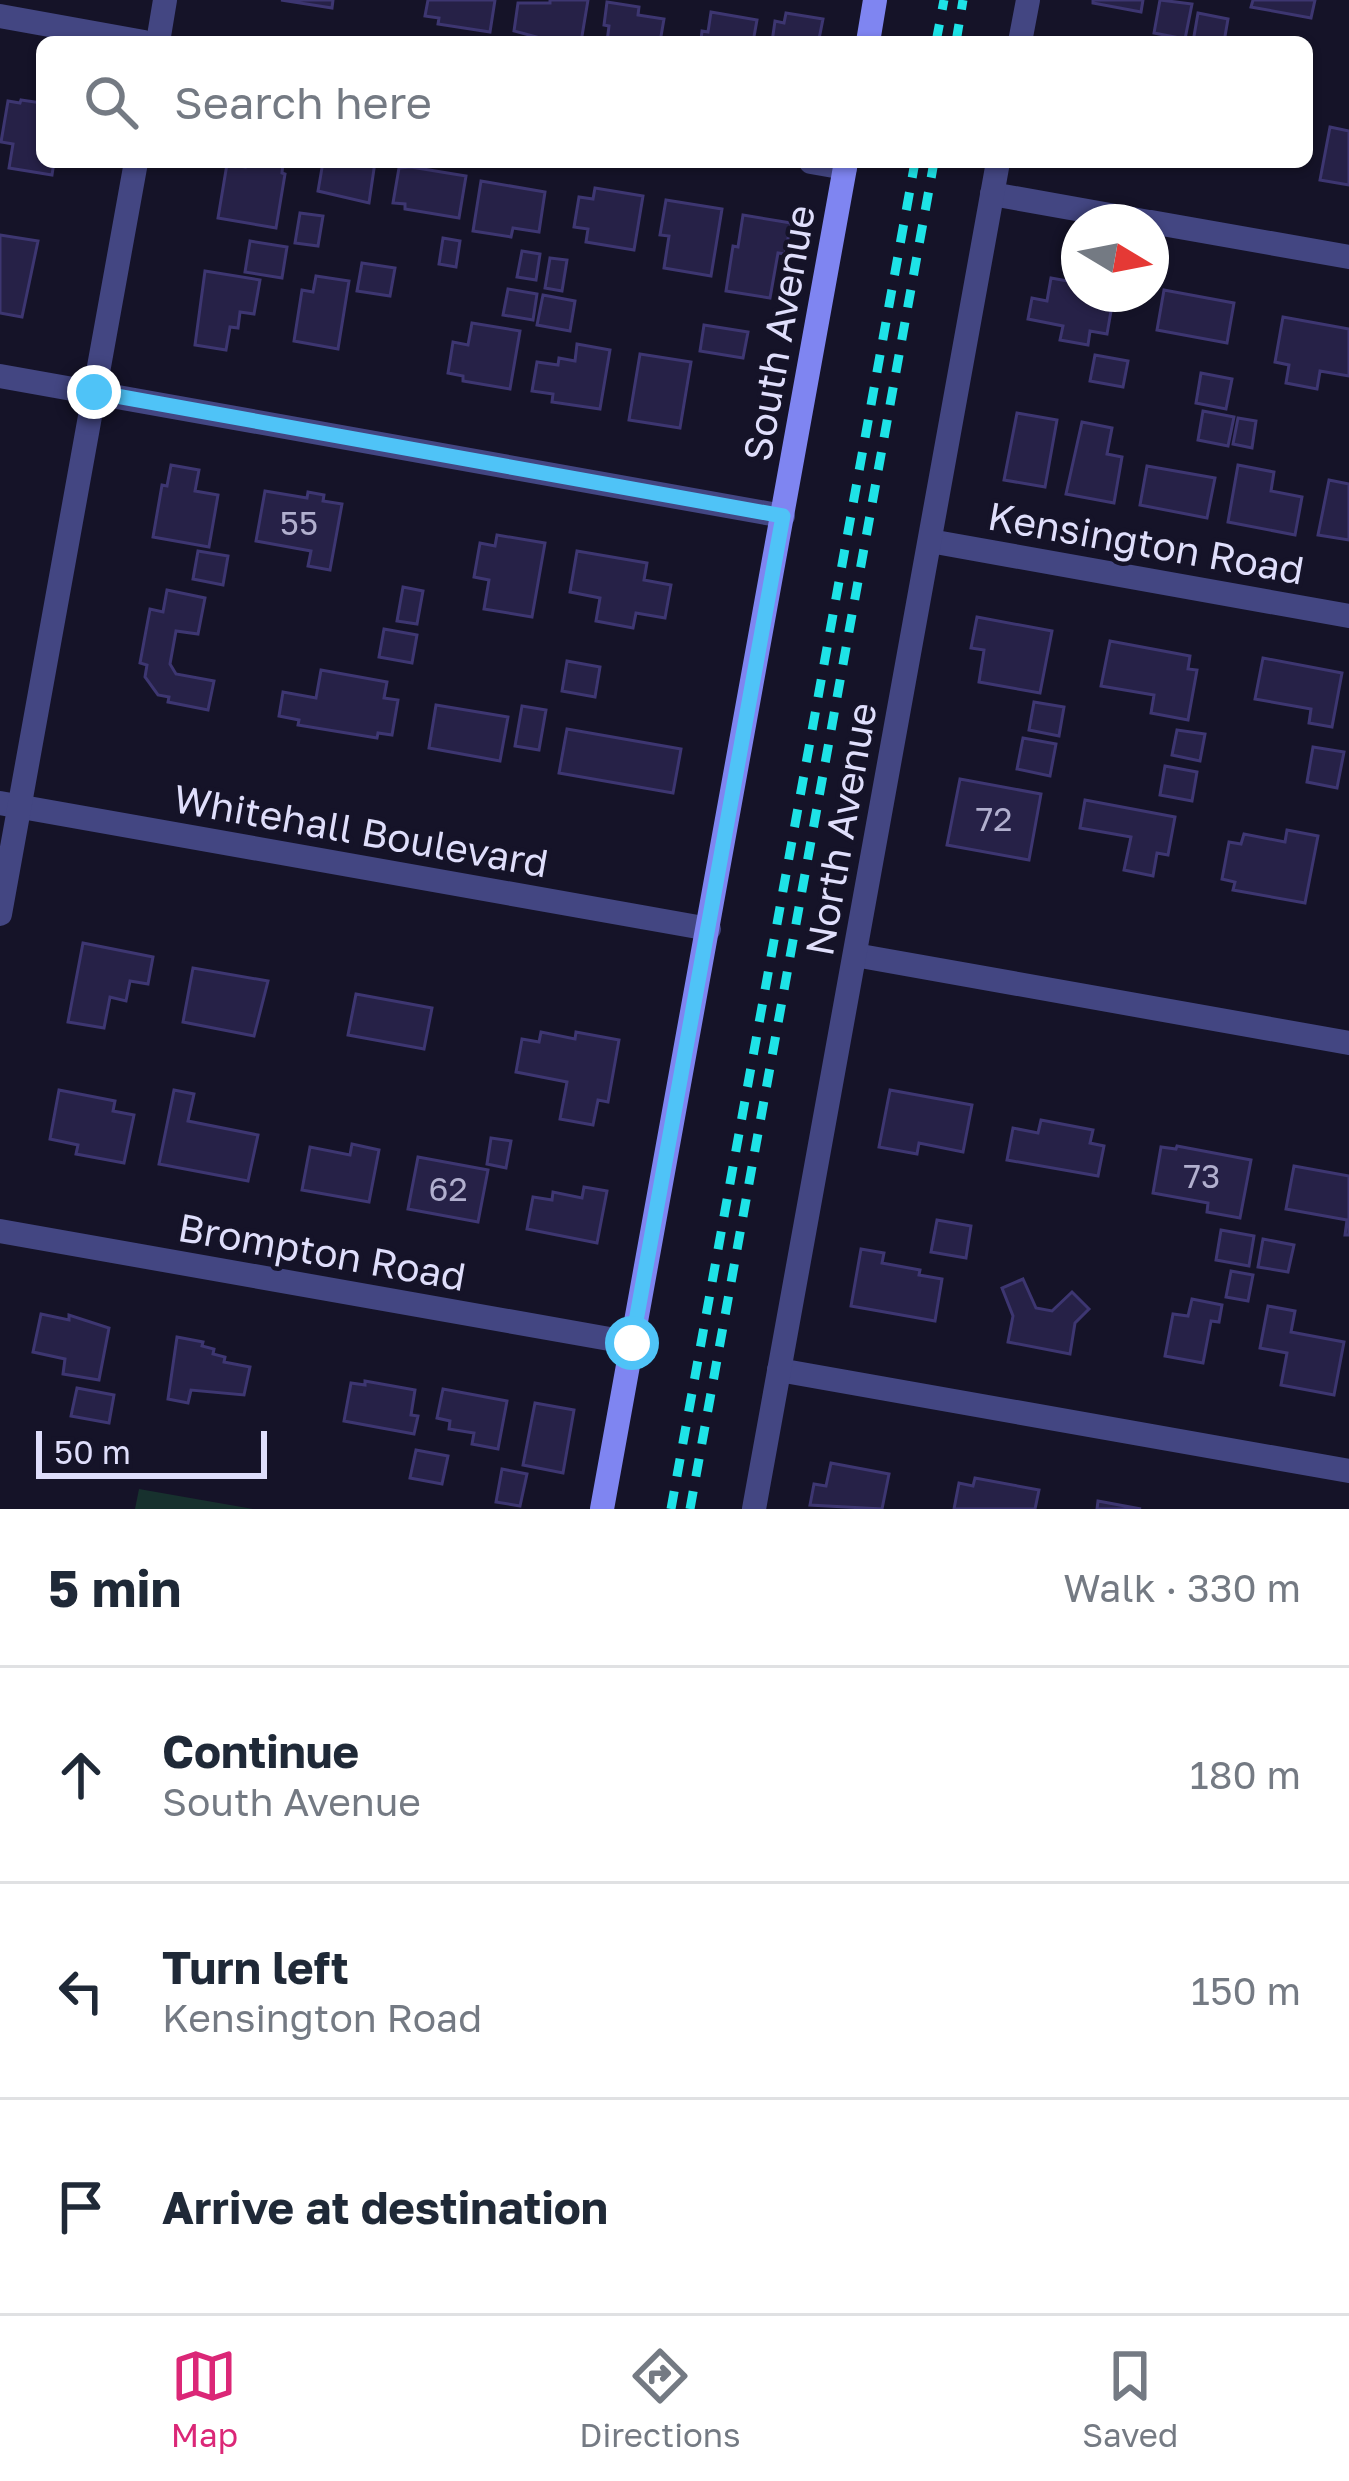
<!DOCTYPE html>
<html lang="en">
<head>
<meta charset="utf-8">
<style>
	:root { --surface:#fff; --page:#f2f2f3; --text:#1f2937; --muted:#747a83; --line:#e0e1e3; --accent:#db2777 }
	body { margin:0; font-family:"Golos Text",sans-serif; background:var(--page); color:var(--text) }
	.compass { position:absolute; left:1061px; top:204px; width:108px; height:108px; border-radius:50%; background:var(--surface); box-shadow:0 3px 9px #0004; rotate:100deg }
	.scale { position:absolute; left:36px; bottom:30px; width:231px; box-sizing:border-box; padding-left:12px; border:6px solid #dfdefb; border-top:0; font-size:33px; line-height:42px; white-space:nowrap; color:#dfdefb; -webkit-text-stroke:9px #151328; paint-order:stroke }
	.stop { position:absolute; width:36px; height:36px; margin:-27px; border:9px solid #4fc3f7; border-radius:50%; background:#fff }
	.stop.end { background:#4fc3f7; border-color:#fff; box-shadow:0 3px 12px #0008 }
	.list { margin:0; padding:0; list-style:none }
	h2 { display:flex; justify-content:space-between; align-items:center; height:156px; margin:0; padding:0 48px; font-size:51px }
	h2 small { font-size:39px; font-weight:400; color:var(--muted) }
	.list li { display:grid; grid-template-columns:78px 1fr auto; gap:36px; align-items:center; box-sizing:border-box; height:216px; padding:0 48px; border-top:3px solid var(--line) }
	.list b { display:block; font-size:45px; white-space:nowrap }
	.list p { margin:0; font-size:39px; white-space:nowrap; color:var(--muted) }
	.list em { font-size:39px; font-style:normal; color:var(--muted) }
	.icon { flex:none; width:66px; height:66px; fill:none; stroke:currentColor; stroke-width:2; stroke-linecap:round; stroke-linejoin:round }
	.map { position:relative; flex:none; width:1349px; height:1509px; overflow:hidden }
	.search { position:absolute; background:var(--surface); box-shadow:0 3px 9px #0004; left:36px; right:36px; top:36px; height:132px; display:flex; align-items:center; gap:30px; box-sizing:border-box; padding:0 42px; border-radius:18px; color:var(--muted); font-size:45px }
	.sheet { height:804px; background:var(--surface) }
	nav { display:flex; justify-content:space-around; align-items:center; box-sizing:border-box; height:168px; border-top:3px solid var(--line); background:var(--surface); font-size:33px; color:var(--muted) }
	nav a { display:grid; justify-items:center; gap:6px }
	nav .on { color:var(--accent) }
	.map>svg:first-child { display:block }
	.green { fill:#17312e }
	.building { fill:#262147; stroke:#3d3671; stroke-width:3 }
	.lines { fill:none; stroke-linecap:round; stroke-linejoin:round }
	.street { stroke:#434682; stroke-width:24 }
	.secondary { stroke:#7f85f1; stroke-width:24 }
	.rail { stroke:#1ee3e7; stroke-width:9; stroke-dasharray:18 15; stroke-linecap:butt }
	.route { stroke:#4fc3f7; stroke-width:15 }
	.labels { text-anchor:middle; stroke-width:9; stroke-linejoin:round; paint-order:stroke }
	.number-label { font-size:33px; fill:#b1afce }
	.street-label { font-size:39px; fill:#dfdefb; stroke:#151328 }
</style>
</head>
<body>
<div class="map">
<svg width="1349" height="1509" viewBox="0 0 1349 1509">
	<rect width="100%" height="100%" fill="#151328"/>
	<path class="green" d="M139,1489l114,20h-118z"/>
	<g class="building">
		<path d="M281,0h52l-1,8z"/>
		<path d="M428,0h67l-5,32 -52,-8 1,-6 -14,-2z"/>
		<path d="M550,0h38l-7,42h-26l-41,-11 4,-28h32z"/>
		<path d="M1093,0h50l-2,12 -48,-9z"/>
		<path d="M1160,0l32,4 -7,35 -31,-6z"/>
		<path d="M1253,0h62l-4,18 -60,-11z"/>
		<path d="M607,2l32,5 -1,8 26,4 -4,23h-53l2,-16 -5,-1z"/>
		<path d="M711,12l46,8 -4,22h-66v-4l14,2 1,-9 6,1z"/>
		<path d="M786,13l37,6 -4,20 5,3h-52l3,-21 9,2z"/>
		<path d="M1198,13l30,6 -4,23h-31z"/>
		<path d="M21,100l21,3v59h12l-2,13 -43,-7 4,-24 -12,-2 7,-41 12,2z"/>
		<path d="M1330,127l19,4v54l-29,-5z"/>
		<path d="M245,162h38l-1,11 3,1 -9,54 -58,-10 9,-54 18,3z"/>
		<path d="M323,162h52l-6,41 -51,-12z"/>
		<path d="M411,167l55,9 -7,42 -54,-9v-5l-12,-1 6,-35z"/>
		<path d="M481,181l64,11 -6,40 -26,-4 -2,9 -38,-6z"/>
		<path d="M595,188l48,8 -9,54 -48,-8 2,-13 -14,-2 5,-30 14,2z"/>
		<path d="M666,200l56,9 -11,67 -47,-8 5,-32 -9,-1z"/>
		<path d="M300,213l23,3 -5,30 -23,-3z"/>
		<path d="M743,215l48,8 -6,31 -7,-1 -8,45 -44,-7 7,-45 5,1z"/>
		<path d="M0,235l38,6 -16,76 -22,-4z"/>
		<path d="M443,238l17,3 -4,26 -17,-3z"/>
		<path d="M250,241l37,6 -5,31 -37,-6z"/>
		<path d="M522,251l18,3 -4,26 -19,-3z"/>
		<path d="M550,258l17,2 -5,31 -17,-3z"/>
		<path d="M362,263l33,5 -5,28 -33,-5z"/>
		<path d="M205,271l55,9 -6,34 -14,-2 -2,16 -8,-1 -4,23 -31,-5z"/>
		<path d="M316,276l33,5 -11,68 -44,-8 8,-51 11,2z"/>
		<path d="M1051,278l28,5v11h35l-7,40 -17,-3 -2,14 -28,-5 3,-14 -35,-7 4,-21 15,3z"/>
		<path d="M508,289l29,5 -4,26 -30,-5z"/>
		<path d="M1164,290l70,13 -7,40 -70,-13z"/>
		<path d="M543,295l32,6 -5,30 -33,-6z"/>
		<path d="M1283,317l66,12v47l-29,-5 -3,18 -31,-6 3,-18 -14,-3z"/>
		<path d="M472,323l48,8 -10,58 -47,-8v-5l-15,-3 5,-31 15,3z"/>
		<path d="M704,325l44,7 -5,26 -43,-7z"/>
		<path d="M577,344l33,6 -10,59 -48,-7 1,-8 -21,-3 5,-29 21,3 1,-7 16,3z"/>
		<path d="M640,354l51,8 -11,66 -51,-8z"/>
		<path d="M1095,355l33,6 -5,26 -33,-6z"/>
		<path d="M1201,373l31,6 -6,30 -30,-6z"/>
		<path d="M1203,411l31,6 -6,29 -30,-6z"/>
		<path d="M1017,413l40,7 -12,67 -41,-7z"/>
		<path d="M1238,418l18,3 -4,27 -19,-4z"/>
		<path d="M1082,422l30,6 -5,26 15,3 -8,46 -48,-9z"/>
		<path d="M171,465l28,5 -4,21 23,4 -9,52 -56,-10 9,-52 5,1z"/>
		<path d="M1238,465l36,7 -3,19 31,6 -7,38 -67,-13z"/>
		<path d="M1147,466l68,12 -8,40 -67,-13z"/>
		<path d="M1329,480l20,4v56l-31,-5z"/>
		<path d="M265,491l42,7 1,-6 16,3 -1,6 19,3 -12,66 -22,-4 3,-15 -55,-10z"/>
		<path d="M497,535l48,8 -13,74 -48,-8 5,-29 -15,-3 6,-34 15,3z"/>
		<path d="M198,551l30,5 -5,29 -30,-6z"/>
		<path d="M577,551l70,12 -3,17 27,5 -6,33 -29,-5 -3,15 -37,-7 4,-23 -30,-6z"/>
		<path d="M403,587l20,4 -6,33 -20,-3z"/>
		<path d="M167,590l38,8 -7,36 -22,-3 -6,33 6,10 38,7 -6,29 -40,-8 1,-5 -11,-2 -13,-18 2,-12 -7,-2 10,-54 13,3z"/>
		<path d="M977,617l75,14 -12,62 -61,-11 5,-32 -13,-2z"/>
		<path d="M384,629l33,6 -5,28 -33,-6z"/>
		<path d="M1110,641l80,15 -2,13 9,1 -9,50 -37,-7 3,-18 -53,-9z"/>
		<path d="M1263,658l79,15 -10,54 -23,-4 2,-14 -56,-10z"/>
		<path d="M567,661l33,6 -5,30 -33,-6z"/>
		<path d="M321,670l66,12 -3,16 14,2 -6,35 -14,-2 -1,5 -79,-13 1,-5 -20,-4 4,-24 33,6z"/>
		<path d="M1034,702l30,5 -5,29 -30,-6z"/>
		<path d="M436,705l72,12 -8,44 -71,-13z"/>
		<path d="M522,706l24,4 -7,40 -24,-4z"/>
		<path d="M567,729l114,20 -8,44 -114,-20z"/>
		<path d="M1177,730l28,4 -5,27 -28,-6z"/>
		<path d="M1023,738l33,6 -6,32 -33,-7z"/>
		<path d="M1313,747l31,5 -7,36 -30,-6z"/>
		<path d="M1165,766l32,6 -5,29 -32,-6z"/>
		<path d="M960,779l81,15 -12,66 -82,-15z"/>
		<path d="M1085,800l90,17 -7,38 -11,-2 -4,23 -29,-6 7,-33 -51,-9z"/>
		<path d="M1287,830l31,6 -13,67 -72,-13 2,-8 -13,-3 7,-37 12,2 3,-10 41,8z"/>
		<path d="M83,943l70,14 -5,27 -18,-3 -4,20 -16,-4 -6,31 -36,-6z"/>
		<path d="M193,968l75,13 -14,55 -71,-14z"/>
		<path d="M356,994l76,14 -8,41 -76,-14z"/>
		<path d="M541,1032l34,7 1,-7 43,8 -11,62 -10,-2 -5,25 -33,-6 7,-37 -51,-10 6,-33 17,3z"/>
		<path d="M59,1090l56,11 -2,10 21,4 -10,48 -48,-9 2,-9 -28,-6z"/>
		<path d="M174,1090l20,4 -6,27 70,14 -10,46 -89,-17z"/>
		<path d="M890,1090l82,15 -9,47 -44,-9 -2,11 -38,-7z"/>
		<path d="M1041,1120l52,10 -3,13 14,3 -6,30 -91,-16 6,-32 25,5z"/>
		<path d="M491,1138l20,3 -5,27 -19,-4z"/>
		<path d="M352,1144l27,6 -10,52 -67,-12 8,-43 40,8z"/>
		<path d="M1177,1146l74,14 -11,58 -33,-6 1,-9 -55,-10 8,-46 15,2z"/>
		<path d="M418,1157l70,13 -10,52 -70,-13z"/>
		<path d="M1294,1166l55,10v59h-4l2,-15 -61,-11z"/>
		<path d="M584,1187l23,4 -10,52 -70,-14 6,-32 19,3 1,-8 29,6z"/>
		<path d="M937,1220l34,6 -5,32 -35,-6z"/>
		<path d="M1221,1230l33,6 -5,30 -33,-6z"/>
		<path d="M1263,1239l31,6 -6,27 -30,-5z"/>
		<path d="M861,1249l23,4 -2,10 38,7 -1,5 23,4 -7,42 -84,-15z"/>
		<path d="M1231,1271l22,4 -5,26 -22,-4z"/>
		<path d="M1023,1279l13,29 16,3 20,-19 17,17 -14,14 -5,31 -62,-12 5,-26 -11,-28z"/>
		<path d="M1192,1299l30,6 -3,17 -8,-1 -8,42 -38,-7 8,-42 15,2z"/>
		<path d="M1268,1306l27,5 -4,21 53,10 -10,53 -53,-10 6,-32 -27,-5z"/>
		<path d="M41,1314l28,6v-5l40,13 -10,52 -36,-6 2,-15 -32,-7z"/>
		<path d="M177,1337l26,5 -1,4 12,3 -1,5 12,3 -1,5 26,5 -6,28 -53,-5 -3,13 -20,-4z"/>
		<path d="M365,1381l50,9 -4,25 7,1 -4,18 -70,-13 7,-38 14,2z"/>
		<path d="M77,1388l37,7 -5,28 -38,-7z"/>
		<path d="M443,1389l64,12 -9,48 -26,-5 2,-11 -25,-4 1,-8 -13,-3z"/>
		<path d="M535,1403l39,7 -11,63 -40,-8z"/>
		<path d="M416,1450l32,6 -6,28 -32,-6z"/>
		<path d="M831,1463l58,11 -7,35 -72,-4 4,-21 12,2z"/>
		<path d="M502,1469l25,5 -7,32 -24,-4z"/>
		<path d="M975,1478l64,12 -4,19h-81l5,-26 14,3z"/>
		<path d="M1098,1501l43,8h-44z"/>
	</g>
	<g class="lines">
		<g class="street">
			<path d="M0,16l144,26"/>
			<path d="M158,42l7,-42"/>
			<path d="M1020,42l8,-42"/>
			<path d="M811,162l34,6"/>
			<path d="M992,194l157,28"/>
			<path d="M1151,222l198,35"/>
			<path d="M0,376l783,140"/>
			<path d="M930,541l419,75"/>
			<path d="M0,803l709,126"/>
			<path d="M0,914l136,-752"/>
			<path d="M855,955l494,88"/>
			<path d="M0,1231l632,112"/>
			<path d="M779,1370l570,101"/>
			<path d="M754,1509l244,-1347"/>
		</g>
		<g class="secondary">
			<path d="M868,42l7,-42"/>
			<path d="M602,1509l244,-1347"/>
		</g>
		<g class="rail">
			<path d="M936,42l8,-42"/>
			<path d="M956,42l7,-42"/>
			<path d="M671,1509l244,-1347"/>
			<path d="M690,1509l244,-1347"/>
		</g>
	</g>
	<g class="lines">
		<path class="route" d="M94,392l689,124 -151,827"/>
	</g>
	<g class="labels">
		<g class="number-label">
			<text x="299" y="535">55</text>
			<text x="994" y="831">72</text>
			<text x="1202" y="1188">73</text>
			<text x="448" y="1201">62</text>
		</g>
		<g class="street-label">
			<text transform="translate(779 333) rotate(-80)" y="14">South Avenue</text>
			<text transform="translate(1146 543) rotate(10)" y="14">Kensington Road</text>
			<text transform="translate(841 829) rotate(-80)" y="14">North Avenue</text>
			<text transform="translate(361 831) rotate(10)" y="14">Whitehall Boulevard</text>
			<text transform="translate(322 1252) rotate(10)" y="14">Brompton Road</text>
		</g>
	</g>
</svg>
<svg class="compass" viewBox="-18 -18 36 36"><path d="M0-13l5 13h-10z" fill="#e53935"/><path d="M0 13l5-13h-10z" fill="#747a83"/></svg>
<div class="scale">50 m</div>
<div class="stop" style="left:632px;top:1343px"></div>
<div class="stop end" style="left:94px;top:392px"></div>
<div class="search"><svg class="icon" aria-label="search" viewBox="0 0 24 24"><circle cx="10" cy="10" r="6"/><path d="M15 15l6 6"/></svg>Search here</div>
</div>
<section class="sheet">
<h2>5 min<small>Walk · 330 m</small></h2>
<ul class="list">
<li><svg class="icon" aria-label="ahead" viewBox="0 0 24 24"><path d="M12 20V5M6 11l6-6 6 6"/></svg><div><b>Continue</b><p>South Avenue</p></div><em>180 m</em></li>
<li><svg class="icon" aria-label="left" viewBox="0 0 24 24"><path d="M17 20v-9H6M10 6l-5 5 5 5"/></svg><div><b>Turn left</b><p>Kensington Road</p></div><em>150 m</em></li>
<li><svg class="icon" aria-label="arrive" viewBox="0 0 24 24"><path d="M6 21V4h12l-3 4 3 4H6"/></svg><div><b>Arrive at destination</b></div></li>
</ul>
</section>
<nav>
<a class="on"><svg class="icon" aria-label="map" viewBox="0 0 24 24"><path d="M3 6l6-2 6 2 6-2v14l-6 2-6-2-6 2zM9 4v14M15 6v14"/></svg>Map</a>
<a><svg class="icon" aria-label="directions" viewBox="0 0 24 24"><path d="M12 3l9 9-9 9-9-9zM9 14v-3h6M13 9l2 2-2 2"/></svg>Directions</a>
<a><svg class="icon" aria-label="saved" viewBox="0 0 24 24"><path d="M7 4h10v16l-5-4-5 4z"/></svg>Saved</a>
</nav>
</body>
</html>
